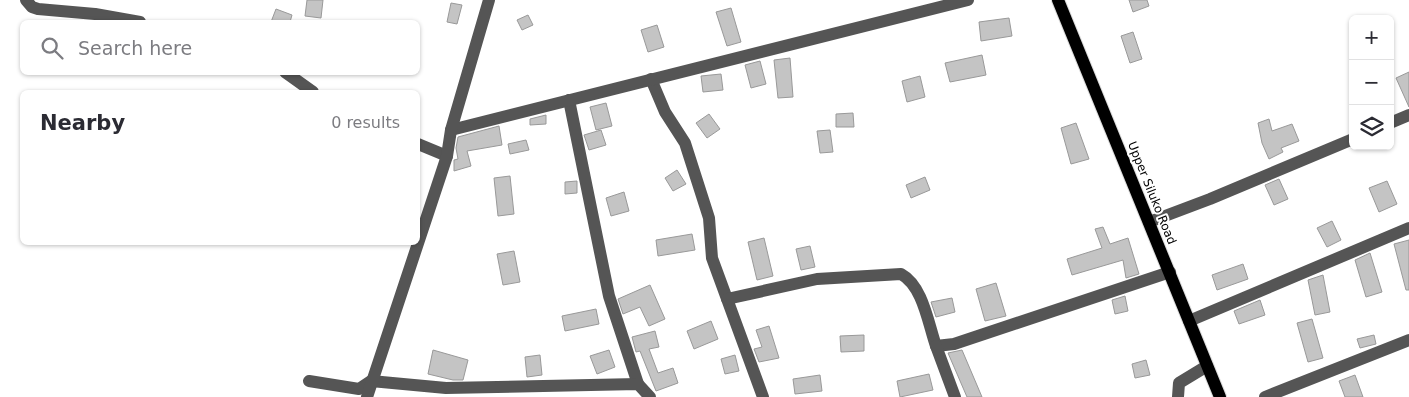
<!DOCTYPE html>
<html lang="en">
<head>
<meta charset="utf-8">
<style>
	:root { --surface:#fff; --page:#f7f7f7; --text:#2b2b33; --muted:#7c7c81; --line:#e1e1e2 }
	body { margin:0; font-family:"DejaVu Sans",sans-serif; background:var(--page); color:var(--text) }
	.controls { position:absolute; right:15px; top:15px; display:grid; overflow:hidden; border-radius:8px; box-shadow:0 1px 4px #0004 }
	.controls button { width:45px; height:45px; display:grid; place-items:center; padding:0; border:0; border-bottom:1px solid var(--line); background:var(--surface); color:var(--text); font:25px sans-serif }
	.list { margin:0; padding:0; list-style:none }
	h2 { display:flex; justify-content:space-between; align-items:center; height:65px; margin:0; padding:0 20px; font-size:21px }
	h2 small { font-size:16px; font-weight:400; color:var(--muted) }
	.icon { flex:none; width:28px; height:28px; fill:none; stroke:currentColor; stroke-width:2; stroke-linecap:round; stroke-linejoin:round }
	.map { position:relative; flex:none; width:1409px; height:397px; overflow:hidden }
	.search { position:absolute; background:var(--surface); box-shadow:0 1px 4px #0004; left:20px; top:20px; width:400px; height:55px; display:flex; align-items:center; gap:12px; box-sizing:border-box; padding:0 18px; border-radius:8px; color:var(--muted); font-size:19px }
	.panel { position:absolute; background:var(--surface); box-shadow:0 1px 4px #0004; left:20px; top:90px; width:400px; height:155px; border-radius:8px }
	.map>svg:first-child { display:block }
	.building { fill:#c4c4c4; stroke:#999 }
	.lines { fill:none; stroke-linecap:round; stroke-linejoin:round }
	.major-casing { stroke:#dbdbdb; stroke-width:14 }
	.minor { stroke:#555; stroke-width:12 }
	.major { stroke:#000; stroke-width:12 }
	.labels { text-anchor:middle; stroke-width:4; stroke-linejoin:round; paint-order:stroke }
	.street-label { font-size:12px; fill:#000; stroke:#fff }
</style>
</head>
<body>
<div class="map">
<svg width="1409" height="397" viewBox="0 0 1409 397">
	<rect width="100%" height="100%" fill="#fff"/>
	<g class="building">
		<path d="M307,0h16l-2,18 -16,-2z"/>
		<path d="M1129,0h18l2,6 -16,6z"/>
		<path d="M451,3l11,2 -5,19 -10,-2z"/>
		<path d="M731,8l10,34 -14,4 -11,-34z"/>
		<path d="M276,9l16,6 -2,7h-19z"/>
		<path d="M528,15l5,10 -11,5 -5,-10z"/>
		<path d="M1009,18l3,18 -31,5 -2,-19z"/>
		<path d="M657,25l7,22 -16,5 -7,-22z"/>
		<path d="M1133,32l9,27 -12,4 -9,-27z"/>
		<path d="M982,55l4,20 -36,7 -5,-19z"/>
		<path d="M790,58l3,39 -15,1 -4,-38z"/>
		<path d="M760,61l6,23 -15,4 -6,-23z"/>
		<path d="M1409,72v35l-13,-29z"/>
		<path d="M721,74l2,16 -20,2 -2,-16z"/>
		<path d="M920,76l5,21 -18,5 -5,-21z"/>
		<path d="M606,103l6,23 -16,4 -6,-23z"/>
		<path d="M853,113l1,14h-18v-13z"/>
		<path d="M709,114l11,15 -13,9 -11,-15z"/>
		<path d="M546,115v9l-16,1v-6z"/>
		<path d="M1269,119l3,12 20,-7 7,17 -18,7 2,4 -14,7 -7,-16 -4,-20z"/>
		<path d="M1076,123l13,36 -18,5 -10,-36z"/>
		<path d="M499,126l3,19 -35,6 4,15 -17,5v-11l4,-1 -2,-11 2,-11z"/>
		<path d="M601,130l5,15 -17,5 -5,-15z"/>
		<path d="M830,130l3,22 -13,1 -3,-22z"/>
		<path d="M526,140l3,10 -19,4 -2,-10z"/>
		<path d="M677,170l9,14 -13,7 -8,-13z"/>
		<path d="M510,176l4,38 -16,2 -4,-38z"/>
		<path d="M925,177l5,13 -19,8 -5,-13z"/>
		<path d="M1279,179l9,20 -14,6 -9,-20z"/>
		<path d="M577,181v12l-12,1v-12z"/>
		<path d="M1387,181l10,23 -18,8 -10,-24z"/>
		<path d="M624,192l5,19 -18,5 -5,-18z"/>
		<path d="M1332,221l9,19 -14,7 -10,-19z"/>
		<path d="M1103,227l7,17 18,-6 11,36 -13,4 -3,-18 -51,15 -5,-16 35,-11 -7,-19z"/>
		<path d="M692,234l3,16 -37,6 -2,-16z"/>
		<path d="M764,238l9,38 -16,4 -9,-38z"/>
		<path d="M1409,240v50h-3l-12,-46z"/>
		<path d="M810,246l5,21 -14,3 -5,-21z"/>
		<path d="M514,251l6,31 -17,3 -6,-31z"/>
		<path d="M1370,253l12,39 -16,5 -11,-37z"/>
		<path d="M1243,264l5,15 -31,11 -5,-15z"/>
		<path d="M1323,275l7,37 -15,3 -7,-35z"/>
		<path d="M996,283l10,33 -21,5 -9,-32z"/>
		<path d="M650,285l15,34 -16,7 -9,-19 -17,7 -5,-15z"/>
		<path d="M1125,296l3,15 -13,3 -3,-14z"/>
		<path d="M952,298l3,14 -19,5 -5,-15z"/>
		<path d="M1260,300l5,15 -26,9 -5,-13z"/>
		<path d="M596,309l3,15 -34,7 -3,-15z"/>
		<path d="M1312,319l11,39 -15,4 -11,-39z"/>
		<path d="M711,321l7,18 -24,10 -7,-18z"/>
		<path d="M769,326l10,32 -20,4 -5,-13 8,-2 -6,-17z"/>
		<path d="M655,331l4,16 -10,2 9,24 15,-5 5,15 -22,8 -16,-40 -4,1 -4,-15z"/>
		<path d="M864,335v16l-23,1 -1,-16z"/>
		<path d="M1374,335l2,9 -16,4 -3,-9z"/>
		<path d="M433,350l35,10 -5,20h-10l-25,-6z"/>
		<path d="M609,350l6,17 -18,7 -7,-18z"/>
		<path d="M962,350l20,47h-15l-19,-44z"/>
		<path d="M540,355l2,20 -15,2 -2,-20z"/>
		<path d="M735,355l4,16 -14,3 -4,-15z"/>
		<path d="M1146,360l4,15 -15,3 -3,-14z"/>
		<path d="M929,374l4,16 -33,7 -3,-16z"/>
		<path d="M820,375l2,16 -27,3 -2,-15z"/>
		<path d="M1355,375l8,22h-18l-6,-16z"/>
	</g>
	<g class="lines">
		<g class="major-casing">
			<path id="major" d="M1058,0l162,397"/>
		</g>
		<g class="minor">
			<path d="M26,0l6,7 6,2 57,5 45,8"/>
			<path d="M285,72l28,20"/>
			<path d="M651,79l14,33 20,31 24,75 3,40 51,139"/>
			<path d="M569,100l40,196 29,88"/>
			<path d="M1390,123l19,-8"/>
			<path d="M451,130l517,-130"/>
			<path d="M418,144l29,12"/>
			<path d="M1149,222l61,-23 143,-60"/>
			<path d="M727,299l90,-20 84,-5c22,12 27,49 35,72l18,-2 216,-72"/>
			<path d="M1189,321l220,-93"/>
			<path d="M936,346l19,51"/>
			<path d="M309,381l50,8 12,-8 75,7 192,-4 12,13"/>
			<path d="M367,397l80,-241 4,-26 38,-130"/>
			<path d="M1178,397l1,-14 28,-17"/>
			<path d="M1265,397l144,-57"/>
		</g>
		<use href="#major" class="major"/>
	</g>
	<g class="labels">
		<g class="street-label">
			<text transform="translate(1152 193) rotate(68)" y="4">Upper Siluko Road</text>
		</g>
	</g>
</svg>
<div class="controls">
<button>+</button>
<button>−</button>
<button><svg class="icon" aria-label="layers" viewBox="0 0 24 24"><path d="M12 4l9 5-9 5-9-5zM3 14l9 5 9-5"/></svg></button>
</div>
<div class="search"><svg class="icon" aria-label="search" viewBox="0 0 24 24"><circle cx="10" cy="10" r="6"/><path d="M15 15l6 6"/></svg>Search here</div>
<section class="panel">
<h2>Nearby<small>0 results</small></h2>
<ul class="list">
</ul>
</section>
</div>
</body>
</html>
